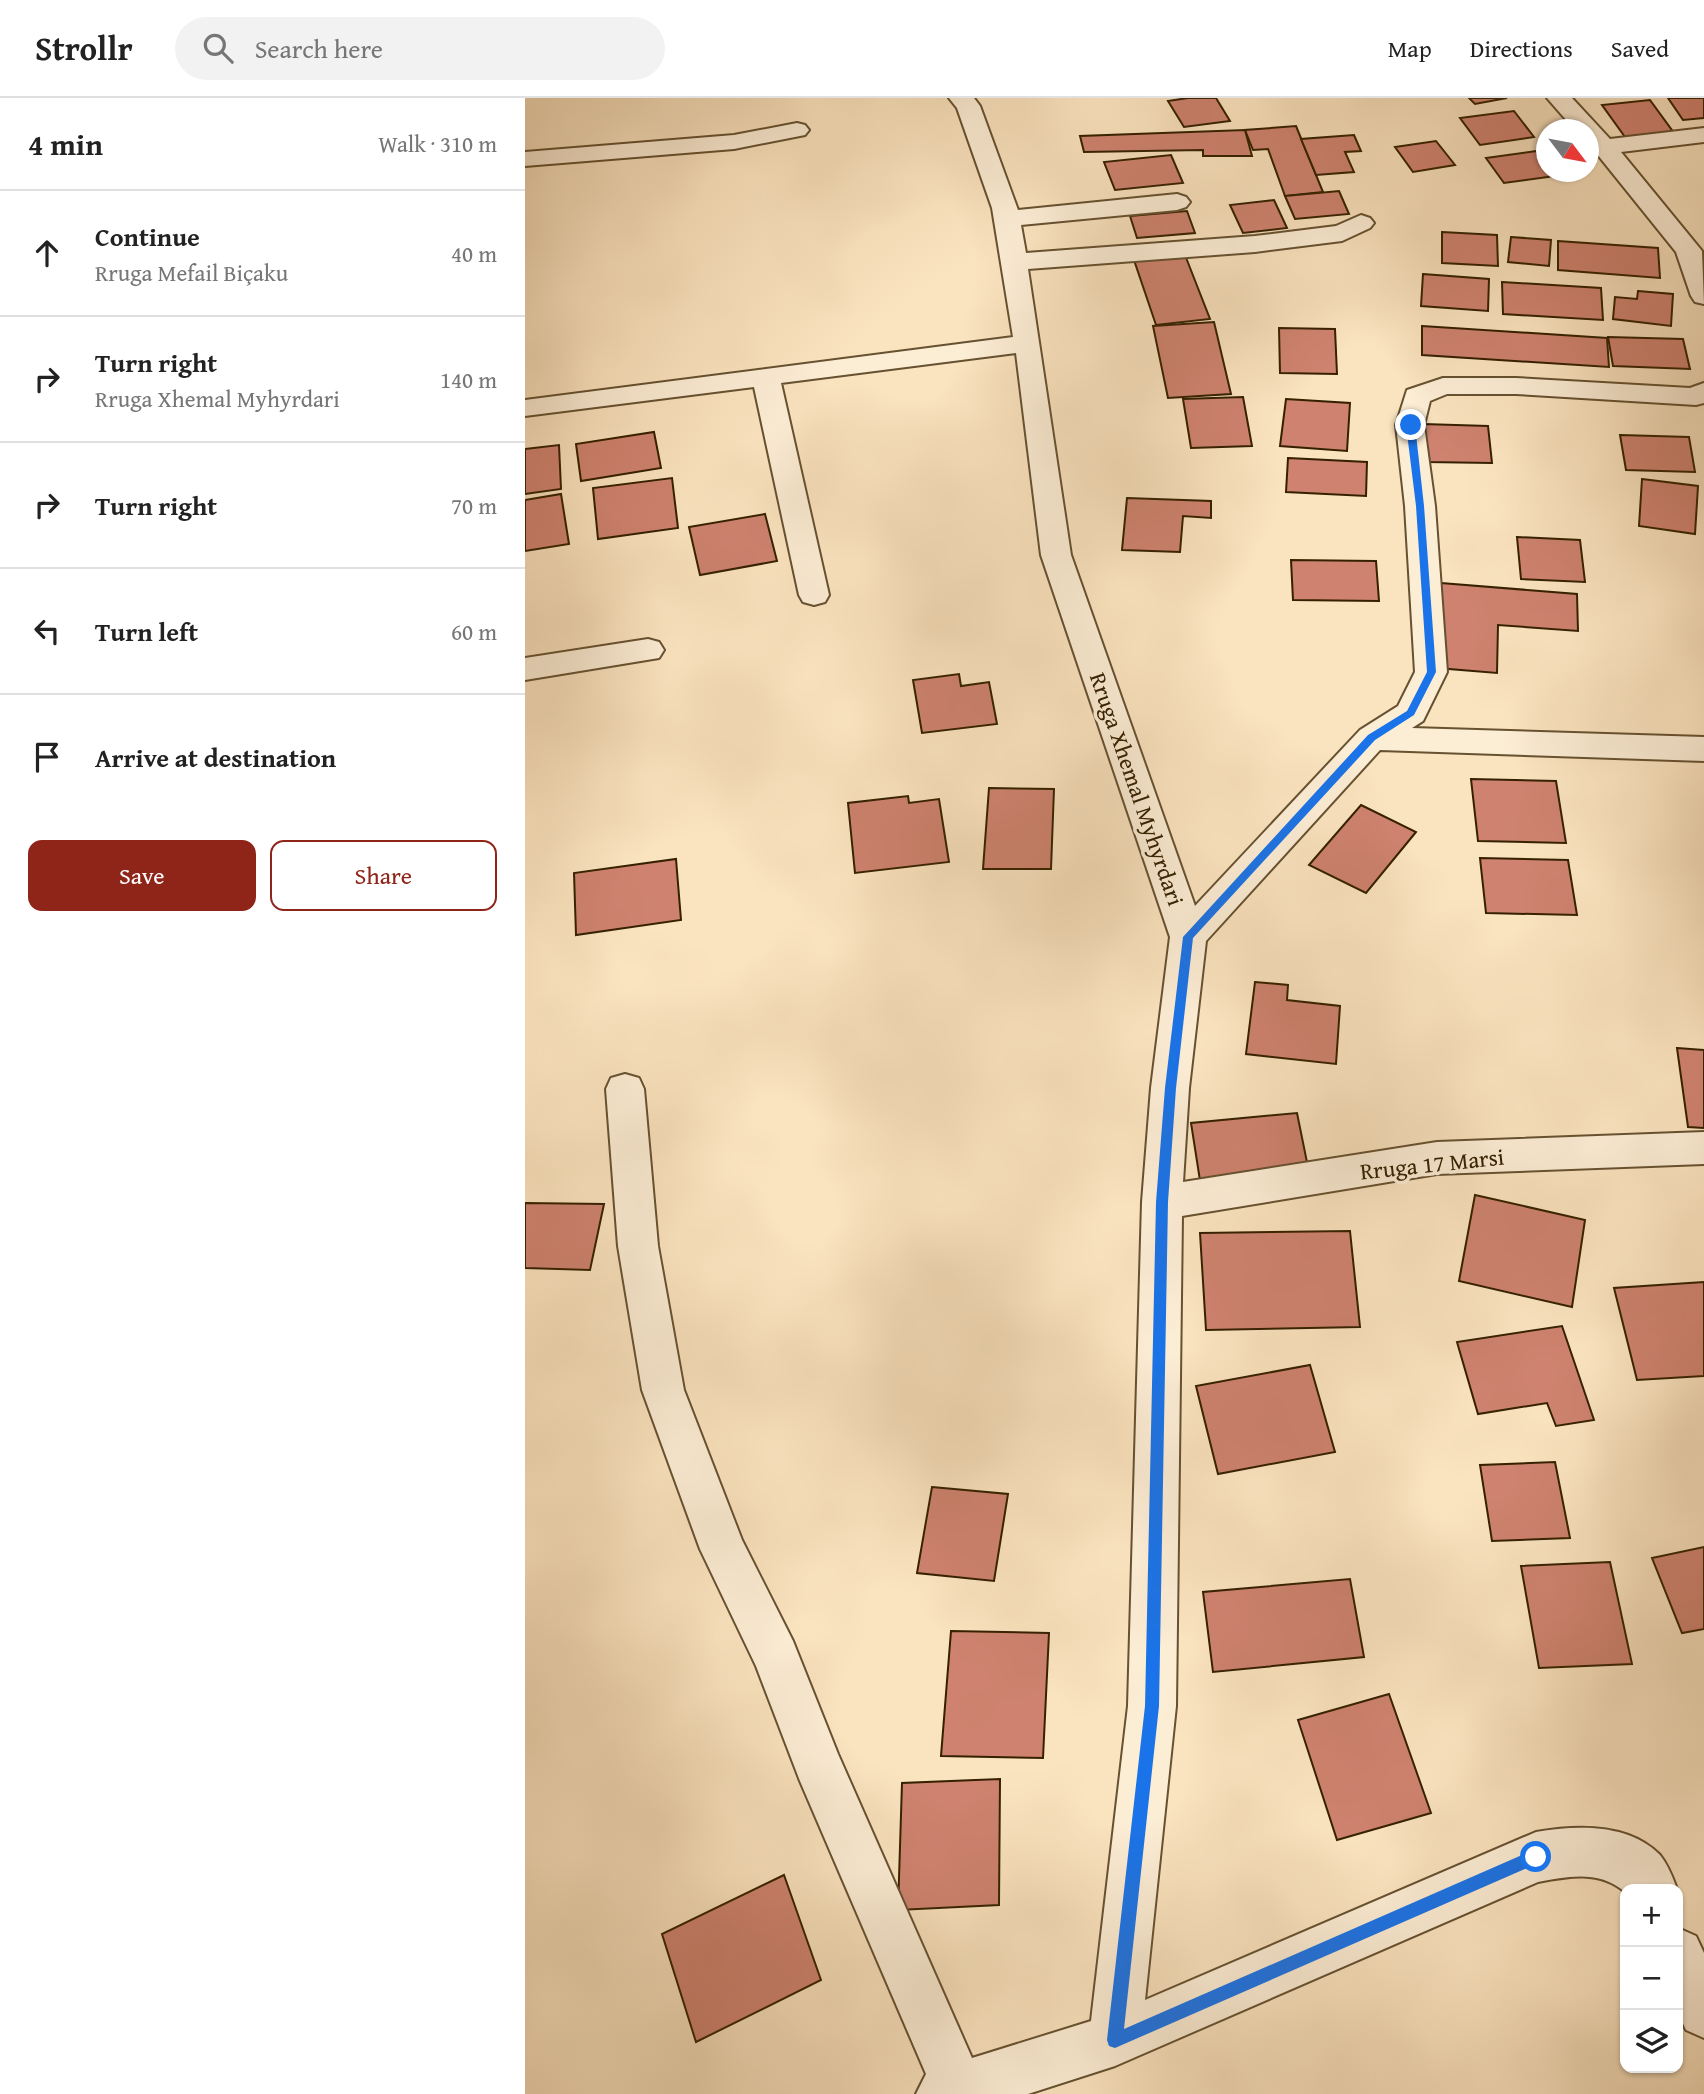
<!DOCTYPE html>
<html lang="en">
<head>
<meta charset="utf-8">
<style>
	:root { --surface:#fff; --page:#f2f2f2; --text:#222; --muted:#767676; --line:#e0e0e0; --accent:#8f2418 }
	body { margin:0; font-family:"Gentium Book Plus",serif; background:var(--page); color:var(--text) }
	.controls { position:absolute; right:21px; bottom:21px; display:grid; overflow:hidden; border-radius:14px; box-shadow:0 2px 5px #0004 }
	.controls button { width:63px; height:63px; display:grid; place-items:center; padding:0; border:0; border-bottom:2px solid var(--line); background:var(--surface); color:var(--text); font:35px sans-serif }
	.compass { position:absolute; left:1011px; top:21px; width:63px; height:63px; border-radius:50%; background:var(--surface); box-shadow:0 2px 5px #0004; rotate:122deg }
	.stop { position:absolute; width:21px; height:21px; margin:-16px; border:5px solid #1a73e8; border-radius:50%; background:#fff }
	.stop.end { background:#1a73e8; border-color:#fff; box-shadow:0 2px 7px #0008 }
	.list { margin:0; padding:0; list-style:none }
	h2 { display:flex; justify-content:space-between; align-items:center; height:91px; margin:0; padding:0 28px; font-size:30px }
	h2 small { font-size:23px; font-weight:400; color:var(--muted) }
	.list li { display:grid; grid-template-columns:46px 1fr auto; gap:21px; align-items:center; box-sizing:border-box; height:126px; padding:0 28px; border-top:2px solid var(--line) }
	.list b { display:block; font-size:26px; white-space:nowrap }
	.list p { margin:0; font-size:23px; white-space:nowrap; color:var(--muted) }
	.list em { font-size:23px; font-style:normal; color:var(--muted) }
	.actions { display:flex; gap:14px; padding:21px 28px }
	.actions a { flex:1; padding:16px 0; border:2px solid var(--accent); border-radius:14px; text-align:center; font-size:24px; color:var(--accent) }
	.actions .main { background:var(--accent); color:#fff }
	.icon { flex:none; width:38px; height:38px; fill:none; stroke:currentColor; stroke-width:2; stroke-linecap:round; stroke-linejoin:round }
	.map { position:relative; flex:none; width:1179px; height:1996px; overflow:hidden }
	header { display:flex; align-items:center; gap:42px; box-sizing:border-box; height:98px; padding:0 35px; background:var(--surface); border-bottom:2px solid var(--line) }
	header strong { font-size:33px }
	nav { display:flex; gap:38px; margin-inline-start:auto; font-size:24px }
	.search { width:490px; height:63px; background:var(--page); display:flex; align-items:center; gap:18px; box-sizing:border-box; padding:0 24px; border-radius:38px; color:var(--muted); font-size:26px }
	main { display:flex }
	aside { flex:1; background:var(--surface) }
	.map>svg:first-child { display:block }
	.building { fill:#ce826f; stroke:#352000; stroke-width:2 }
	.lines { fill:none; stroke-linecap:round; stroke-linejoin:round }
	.minor-casing { stroke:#665130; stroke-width:4 }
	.minor { fill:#fcedd5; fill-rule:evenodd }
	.route { fill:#1a73e8 }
	.labels { text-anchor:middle; stroke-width:7; stroke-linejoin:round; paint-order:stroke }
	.street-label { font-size:23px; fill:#352000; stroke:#fcedd5 }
</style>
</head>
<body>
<header>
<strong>Strollr</strong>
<div class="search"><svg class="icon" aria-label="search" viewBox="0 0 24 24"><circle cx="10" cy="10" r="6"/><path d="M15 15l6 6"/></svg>Search here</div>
<nav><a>Map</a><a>Directions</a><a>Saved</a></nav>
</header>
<main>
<aside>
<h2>4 min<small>Walk · 310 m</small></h2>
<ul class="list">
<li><svg class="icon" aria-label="ahead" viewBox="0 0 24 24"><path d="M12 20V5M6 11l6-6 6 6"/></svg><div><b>Continue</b><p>Rruga Mefail Biçaku</p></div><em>40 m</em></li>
<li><svg class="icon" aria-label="right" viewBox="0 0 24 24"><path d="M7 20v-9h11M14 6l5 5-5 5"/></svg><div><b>Turn right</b><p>Rruga Xhemal Myhyrdari</p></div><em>140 m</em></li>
<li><svg class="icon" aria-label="right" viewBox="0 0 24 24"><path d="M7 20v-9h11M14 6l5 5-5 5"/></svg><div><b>Turn right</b></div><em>70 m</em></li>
<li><svg class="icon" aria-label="left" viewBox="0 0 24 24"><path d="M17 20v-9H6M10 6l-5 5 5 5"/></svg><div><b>Turn left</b></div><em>60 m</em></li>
<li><svg class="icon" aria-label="arrive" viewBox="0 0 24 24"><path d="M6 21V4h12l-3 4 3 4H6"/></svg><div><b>Arrive at destination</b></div></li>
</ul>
<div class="actions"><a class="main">Save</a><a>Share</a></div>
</aside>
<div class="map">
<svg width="1179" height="1996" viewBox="0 0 1179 1996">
	<rect width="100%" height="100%" fill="#fae3bf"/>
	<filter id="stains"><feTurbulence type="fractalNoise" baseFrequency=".00286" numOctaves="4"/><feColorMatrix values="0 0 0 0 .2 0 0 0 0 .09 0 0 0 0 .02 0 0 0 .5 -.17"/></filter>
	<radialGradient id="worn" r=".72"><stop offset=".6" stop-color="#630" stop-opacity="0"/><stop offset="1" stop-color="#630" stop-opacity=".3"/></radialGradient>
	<g class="building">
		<path d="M663,0h28l14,23 -46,6 -16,-26z"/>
		<path d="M944,0h38l-32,6z"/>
		<path d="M1143,0h36v20l-21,2z"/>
		<path d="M1125,2l24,33 -49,4 -23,-32z"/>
		<path d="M989,13l20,26 -54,8 -20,-27z"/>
		<path d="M771,28l20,49 7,17 -38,4 -17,-47 -15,1 -8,-20z"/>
		<path d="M720,32l7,26h-49v-6l-119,2 -4,-16z"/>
		<path d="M829,37l7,16 -16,1 9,20 -38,3 -15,-36z"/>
		<path d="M911,43l19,24 -42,7 -18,-25z"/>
		<path d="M1011,53l10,14v7h6l3,4 -51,7 -18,-25z"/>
		<path d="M646,57l12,28 -68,7 -11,-28z"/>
		<path d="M814,93l10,23 -54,5 -10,-23z"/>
		<path d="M749,102l13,28 -44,5 -13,-28z"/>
		<path d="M662,113l8,22 -58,5 -7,-22z"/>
		<path d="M917,134l55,3 1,31 -56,-3z"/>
		<path d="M986,139l40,3 -2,26 -41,-4z"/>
		<path d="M1033,143l100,7 2,30 -102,-8z"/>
		<path d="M660,157l25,64 -54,6 -22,-65z"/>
		<path d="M898,176l66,5 -1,32 -67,-5z"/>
		<path d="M977,184l99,6 2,32 -100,-6z"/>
		<path d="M1113,193l35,3 -2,32 -58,-7 2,-22 22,2z"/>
		<path d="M689,224l17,72 -63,4 -15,-72z"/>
		<path d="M897,228l185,12 2,29 -187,-12z"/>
		<path d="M754,230l56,1 2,45 -57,-1z"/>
		<path d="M1083,239l75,2 7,30 -77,-3z"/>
		<path d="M718,299l9,49 -61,2 -8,-49z"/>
		<path d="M761,301l64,4 -3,48 -67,-5z"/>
		<path d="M898,326l65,2 4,37 -66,-1z"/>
		<path d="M129,334l7,36 -80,13 -5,-37z"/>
		<path d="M1095,337l69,2 6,35 -69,-2z"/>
		<path d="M34,347l2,44 -36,5v-45z"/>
		<path d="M763,360l79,4 -1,34 -80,-4z"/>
		<path d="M147,380l6,50 -80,11 -5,-51z"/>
		<path d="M1117,381l56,7 -3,48 -56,-8z"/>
		<path d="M36,396l8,50 -44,7v-51z"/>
		<path d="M602,400l84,3v17l-28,-2 -3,36 -58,-2z"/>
		<path d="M240,416l12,47 -77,14 -11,-48z"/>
		<path d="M992,439l63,3 5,42 -64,-3z"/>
		<path d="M766,462l85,1 3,40 -86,-1z"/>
		<path d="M916,485l136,11 1,37 -80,-6 -1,48 -60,-5z"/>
		<path d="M434,576l2,12 28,-4 8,42 -75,9 -9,-53z"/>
		<path d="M946,681l85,2 10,62 -88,-2z"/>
		<path d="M464,690l65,1 -3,80h-68z"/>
		<path d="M383,698l1,7 30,-4 10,63 -94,11 -7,-70z"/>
		<path d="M836,707l55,27 -50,61 -57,-28z"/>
		<path d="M955,760l88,2 9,55 -91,-2z"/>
		<path d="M151,761l5,61 -105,15 -2,-62z"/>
		<path d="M730,884l33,3 -1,15 53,6 -4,58 -90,-10z"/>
		<path d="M1152,950l27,2v78l-16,-1z"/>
		<path d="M772,1015l13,64 -109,10 -10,-64z"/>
		<path d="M950,1097l110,25 -13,87 -113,-26z"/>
		<path d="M0,1105l79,1 -14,66 -65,-2z"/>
		<path d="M825,1133l10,96 -154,3 -6,-97z"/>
		<path d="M1179,1184v94l-67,4 -23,-92z"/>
		<path d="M1037,1228l32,94 -38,6 -9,-23 -69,11 -21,-72z"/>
		<path d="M785,1267l25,87 -117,22 -22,-88z"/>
		<path d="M1030,1364l15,76 -78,3 -12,-76z"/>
		<path d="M407,1389l76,7 -14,87 -77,-8z"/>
		<path d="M1179,1449v82l-22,4 -30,-75z"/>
		<path d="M1085,1464l22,102 -93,4 -18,-102z"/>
		<path d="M825,1481l14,78 -151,15 -10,-80z"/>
		<path d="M426,1533l98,2 -6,125 -102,-2z"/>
		<path d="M864,1596l42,119 -94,27 -39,-120z"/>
		<path d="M475,1681l-1,126 -101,5 4,-127z"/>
		<path d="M259,1777l37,105 -125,62 -34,-108z"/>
	</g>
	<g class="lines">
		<g class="minor-casing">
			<g id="minor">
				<path d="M424,0h25l6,8 38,104 159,-16 9,3 4,5 -4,5 -9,3 -156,15 5,28 229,-17 81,-10 25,-11 9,3 4,5 -4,5 -28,13 -87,11 -227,17 43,286 124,351 165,-176 38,-24 17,-34 -10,-166 -9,-81 11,-35 36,-12h73l174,10 14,-5v20l-8,2 -180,-11h-69l-17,7 -6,24 11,81 12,166 -24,49 -11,7 292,9v24l-324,-11 -174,191 -17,147 -6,94 254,-40 267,-10v32l-267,10 -255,42 -6,490 -31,294 391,-168c40,-7 93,-9 124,23 8,10 13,23 17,34h-52v3c-25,-22 -57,-16 -87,-10l-423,184 -87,28h-112l10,-20 -126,-293 -44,-115 -56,-117 -58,-159 -24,-144 -12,-157 5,-11 14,-4 14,4 5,11 14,157 26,144 58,150 51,101 45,113 134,304 119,-37 37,-315 14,-504 9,-114 19,-151 -129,-382 -25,-202 -235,30 48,212 -4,7 -11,3 -11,-3 -4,-7 -45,-208 -229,29v-16l488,-63 -21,-129 -35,-100z"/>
				<path d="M1022,0h25l38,41 94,-11v14l-83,10 81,99 2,53 -9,-2 -4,-6 -15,-44 -87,-108v-14h-14z"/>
				<path d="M272,25l8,2 4,5 -4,5 -71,14 -209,17v-14l209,-17z"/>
				<path d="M123,541l11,3 5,8 -5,8 -134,22v-22z"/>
				<path d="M1153,1830l18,8 8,17v85l-18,-8 -8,-17z"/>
			</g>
		</g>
		<use href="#minor" class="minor"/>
	</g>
	<path class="route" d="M886,325l4,2 9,81 12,166 -22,43 -39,25 -182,198 -17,150 -8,114 -9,504 -35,323 412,-180 5,2 2,6 -2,5 -426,186 -6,-2 -2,-6 38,-334 11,-504 9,-114 18,-151 185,-202 39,-24 20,-39 -11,-166 -10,-81z"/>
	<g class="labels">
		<g class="street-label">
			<text transform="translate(612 691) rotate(71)" y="8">Rruga Xhemal Myhyrdari</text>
			<text transform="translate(907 1066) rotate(-6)" y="8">Rruga 17 Marsi</text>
		</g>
	</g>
	<rect width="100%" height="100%" filter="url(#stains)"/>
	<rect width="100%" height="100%" fill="url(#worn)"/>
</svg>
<div class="controls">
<button>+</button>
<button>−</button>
<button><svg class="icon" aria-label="layers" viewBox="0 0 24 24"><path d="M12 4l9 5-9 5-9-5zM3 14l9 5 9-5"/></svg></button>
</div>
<svg class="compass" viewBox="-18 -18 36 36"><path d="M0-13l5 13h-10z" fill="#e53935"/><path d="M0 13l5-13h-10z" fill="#767676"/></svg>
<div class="stop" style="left:1011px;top:1759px"></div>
<div class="stop end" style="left:886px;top:327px"></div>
</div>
</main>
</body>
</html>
